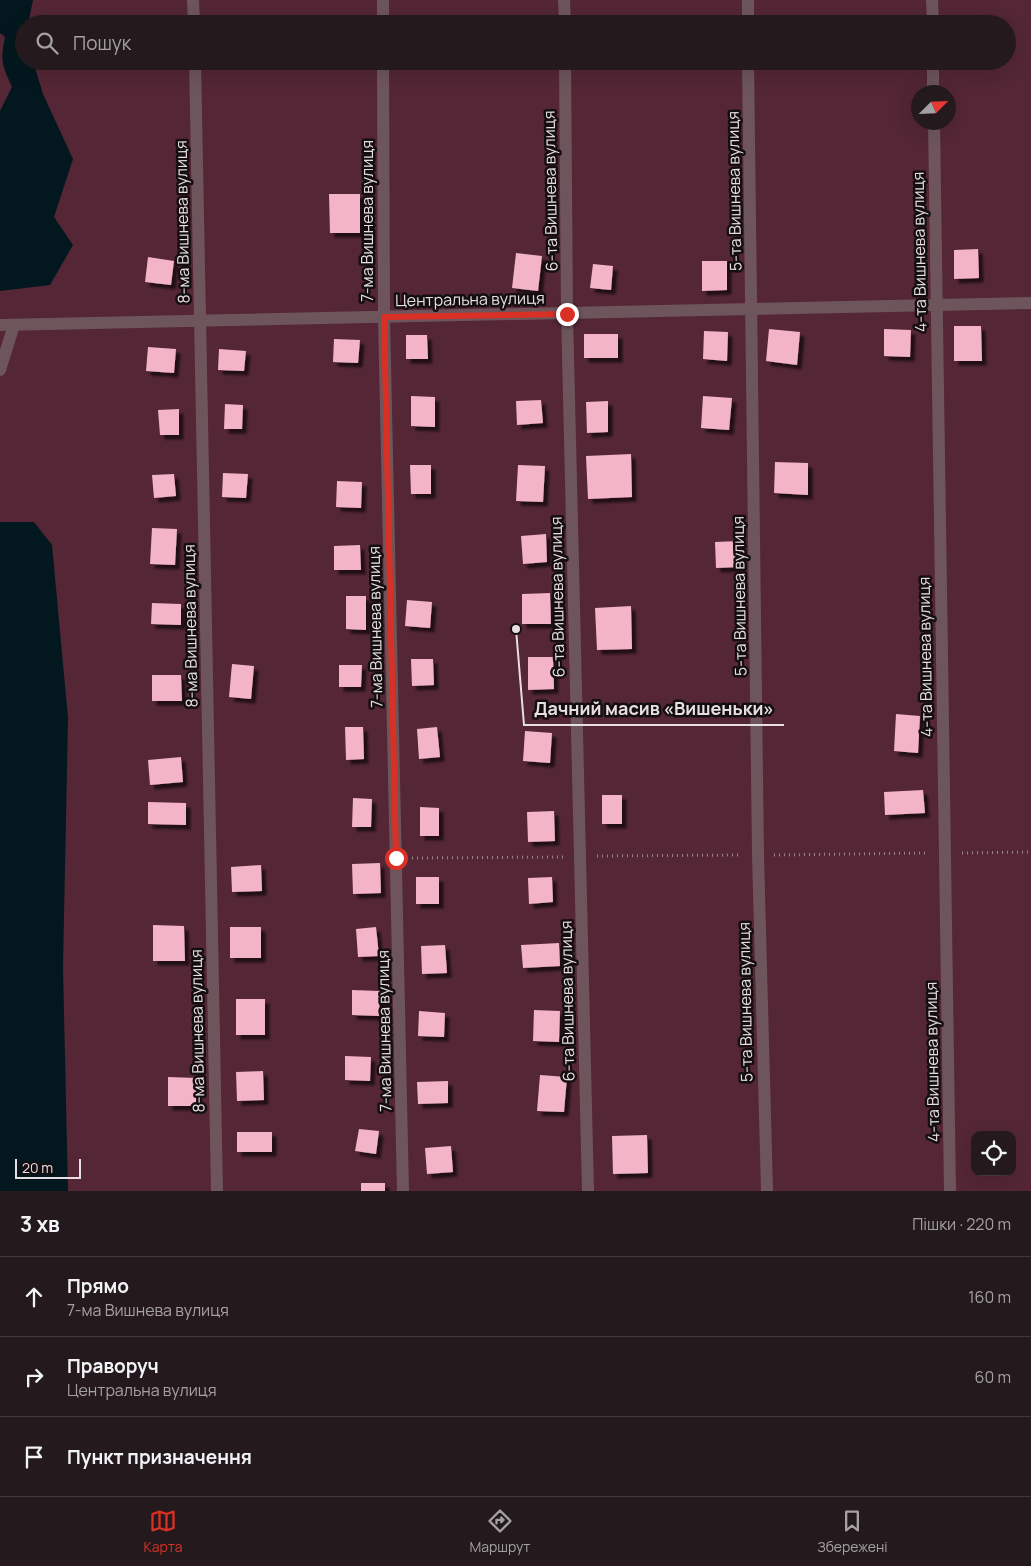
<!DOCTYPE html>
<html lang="uk">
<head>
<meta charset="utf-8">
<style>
	:root { --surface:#241a1d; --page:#2c2326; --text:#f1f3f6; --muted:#a3a1a4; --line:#41383b; --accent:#d93025 }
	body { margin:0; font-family:Manrope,sans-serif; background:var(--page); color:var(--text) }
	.controls { position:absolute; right:15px; bottom:15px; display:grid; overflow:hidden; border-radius:10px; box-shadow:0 5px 20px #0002 }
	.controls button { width:45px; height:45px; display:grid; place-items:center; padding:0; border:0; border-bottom:1px solid var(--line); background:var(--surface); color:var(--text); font:25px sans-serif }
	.compass { position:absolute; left:911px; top:85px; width:45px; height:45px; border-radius:50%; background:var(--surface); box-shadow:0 5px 20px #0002; rotate:66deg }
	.scale { position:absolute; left:15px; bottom:12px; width:66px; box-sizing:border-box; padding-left:5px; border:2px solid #e7dee1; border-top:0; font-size:14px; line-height:18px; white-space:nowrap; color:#e7dee1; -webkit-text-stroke:4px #140e10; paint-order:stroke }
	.stop { position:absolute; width:15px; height:15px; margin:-11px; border:4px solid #d93025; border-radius:50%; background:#fff }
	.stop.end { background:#d93025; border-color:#fff; box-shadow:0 1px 5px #0008 }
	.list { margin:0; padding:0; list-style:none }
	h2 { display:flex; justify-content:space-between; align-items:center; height:65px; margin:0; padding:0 20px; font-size:21px }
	h2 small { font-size:16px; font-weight:400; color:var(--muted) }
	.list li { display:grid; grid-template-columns:32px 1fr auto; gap:15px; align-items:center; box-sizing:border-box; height:80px; padding:0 20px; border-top:1px solid var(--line) }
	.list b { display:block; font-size:19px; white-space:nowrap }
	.list p { margin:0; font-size:16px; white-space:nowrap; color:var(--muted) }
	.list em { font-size:16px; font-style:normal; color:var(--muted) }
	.icon { flex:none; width:28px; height:28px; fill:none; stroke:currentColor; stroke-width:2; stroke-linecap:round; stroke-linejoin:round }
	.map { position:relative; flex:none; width:1031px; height:1191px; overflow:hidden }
	.search { position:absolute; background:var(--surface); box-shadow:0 5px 20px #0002; left:15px; right:15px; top:15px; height:55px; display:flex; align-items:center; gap:12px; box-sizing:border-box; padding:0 18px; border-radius:28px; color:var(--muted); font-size:19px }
	.sheet { height:305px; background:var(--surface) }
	nav { display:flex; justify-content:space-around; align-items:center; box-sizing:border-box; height:70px; border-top:1px solid var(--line); background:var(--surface); font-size:14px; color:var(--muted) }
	nav a { display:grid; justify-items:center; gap:2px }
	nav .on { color:var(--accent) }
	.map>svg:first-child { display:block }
	.green { fill:#542636; fill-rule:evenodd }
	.water { fill:#03181e }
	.building { fill:#f2b4c6; filter:url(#shadow) }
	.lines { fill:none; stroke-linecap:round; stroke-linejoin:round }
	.path { stroke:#908588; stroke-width:3; stroke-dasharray:1 4; stroke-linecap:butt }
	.minor { stroke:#6e555c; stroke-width:12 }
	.route { stroke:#d93025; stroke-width:6 }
	.labels { text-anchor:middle; stroke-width:5; stroke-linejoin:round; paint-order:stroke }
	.street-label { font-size:16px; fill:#e7dee1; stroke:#140e10 }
	.leader { fill:none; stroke:#e7dee1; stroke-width:2 }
	.callout-dot { fill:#e7dee1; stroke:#140e10; stroke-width:2 }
	.callout-label { font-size:18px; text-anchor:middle; font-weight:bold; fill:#e7dee1; stroke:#140e10; stroke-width:5; stroke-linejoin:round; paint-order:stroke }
</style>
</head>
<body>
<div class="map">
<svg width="1031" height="1191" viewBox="0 0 1031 1191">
	<defs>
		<filter id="shadow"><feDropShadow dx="4.5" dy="4.5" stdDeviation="1" flood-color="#0009"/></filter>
	</defs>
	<rect width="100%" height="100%" fill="#302327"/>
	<path class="green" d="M0,0h1031v1191h-1031zM24,24h983v37h-983zM918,92h30v30h-30zM975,1135h37v37h-37z"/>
	<g class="water">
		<path d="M0,0h33l-5,24h-4v37h9l10,33 30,65 -19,58 19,28 -23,40 -50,6v-180l12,-24c-10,-22 -12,-26 -7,-50l-5,-4z"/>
		<path d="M0,522h34l18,23 16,173 -5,250 5,223h-68z"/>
	</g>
	<g class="building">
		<path d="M329,194h31v39h-30z"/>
		<path d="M978,249l1,29 -25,1v-29z"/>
		<path d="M516,253l26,3 -4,35 -26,-3z"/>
		<path d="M148,257l26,4 -3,24 -26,-3z"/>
		<path d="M702,261h25v29l-25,1z"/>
		<path d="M593,264l20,2 -2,24 -21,-2z"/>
		<path d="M954,326h27l1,35h-28z"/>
		<path d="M769,329l31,3 -3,33 -31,-4z"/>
		<path d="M884,329l27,1 -1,27 -26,-1z"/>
		<path d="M704,331l24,1 -1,29 -24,-2z"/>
		<rect x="584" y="334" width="34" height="24"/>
		<path d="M406,335h21l1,24h-22z"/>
		<path d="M334,339l26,1 -2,23 -25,-1z"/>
		<path d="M148,347l28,2 -2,24 -28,-2z"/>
		<path d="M219,349l27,2 -2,20 -26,-1z"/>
		<path d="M411,396l24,1v30l-24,-1z"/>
		<path d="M703,396l29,2 -3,32 -28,-2z"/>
		<path d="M541,400l2,23 -26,2 -1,-24z"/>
		<path d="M608,401v31l-21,1 -1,-31z"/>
		<path d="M225,404l18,1 -1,24h-18z"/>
		<path d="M179,409v26h-19l-2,-25z"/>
		<path d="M631,454l1,43 -44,2 -2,-43z"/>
		<path d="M775,462l33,1v32l-34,-2z"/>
		<path d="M410,465h21v29h-20z"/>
		<path d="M518,465l27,1 -2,36 -27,-1z"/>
		<path d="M223,473l25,1 -2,24 -24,-1z"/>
		<path d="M174,474l2,22 -22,2 -2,-23z"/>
		<path d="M337,481l25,1 -1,26 -25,-1z"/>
		<path d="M152,528l25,1 -2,36 -25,-1z"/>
		<path d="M546,534l1,28 -24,2 -2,-28z"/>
		<path d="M738,541l2,26 -24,1 -1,-26z"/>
		<path d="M360,545l1,25h-27v-24z"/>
		<path d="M550,593l1,31h-29v-30z"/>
		<path d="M346,596h20v34l-20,-1z"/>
		<path d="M407,600l25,2 -2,26 -25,-2z"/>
		<path d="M152,603l29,1v21l-30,-1z"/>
		<path d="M631,606l1,43 -35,1 -2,-42z"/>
		<path d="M528,657h25l1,32 -26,1z"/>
		<path d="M411,659h22l1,26 -22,1z"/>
		<path d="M232,664l22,2 -3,33 -22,-2z"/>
		<path d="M339,665h23l-1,22h-22z"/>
		<path d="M152,675h29l1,26h-30z"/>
		<path d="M896,714l24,2 -2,37 -24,-2z"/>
		<path d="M345,727h18l1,32 -18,1z"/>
		<path d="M437,727l3,30 -21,2 -2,-30z"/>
		<path d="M525,731l27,2 -2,30 -27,-2z"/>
		<path d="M181,757l2,25 -33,3 -2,-25z"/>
		<path d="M923,790l2,23 -40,2 -1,-23z"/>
		<rect x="602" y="795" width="20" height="29"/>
		<path d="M353,798l19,1 -1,28h-19z"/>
		<path d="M148,802l38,1v22l-38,-1z"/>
		<path d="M420,807l19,1v28h-19z"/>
		<path d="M554,811l1,30 -27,1 -1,-30z"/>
		<path d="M380,863l1,30 -28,1 -1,-30z"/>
		<path d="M261,865l1,26 -30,1 -1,-25z"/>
		<rect x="416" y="877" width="23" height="27"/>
		<path d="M552,877l1,25 -24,2 -1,-26z"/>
		<path d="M153,925l31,1 1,35h-32z"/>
		<rect x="230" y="927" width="31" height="31"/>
		<path d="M376,927l3,29 -21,1 -2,-28z"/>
		<path d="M559,943l1,23 -37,2 -2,-23z"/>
		<path d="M445,945l2,28 -25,1 -1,-28z"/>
		<path d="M352,990l28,1 -1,25 -27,-1z"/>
		<rect x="236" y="999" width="29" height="36"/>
		<path d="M534,1010l26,1 -1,31 -26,-1z"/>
		<path d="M419,1011l26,2 -1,24 -26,-1z"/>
		<path d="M345,1056l26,1 -1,24 -25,-1z"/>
		<path d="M263,1071l1,29 -27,1 -1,-29z"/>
		<path d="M540,1075l27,2 -3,35 -27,-1z"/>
		<path d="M168,1077l29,1 -1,28h-28z"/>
		<path d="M448,1081v22l-30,1 -1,-22z"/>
		<path d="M359,1129l20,2 -3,23 -21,-3z"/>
		<rect x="237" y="1132" width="35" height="20"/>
		<path d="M647,1135l1,38 -35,1 -1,-38z"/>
		<path d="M451,1146l2,26 -26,2 -2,-26z"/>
		<rect x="361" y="1183" width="24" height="8"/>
	</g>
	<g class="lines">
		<g class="path">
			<path d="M962,853l69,-1"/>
			<path d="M774,855l154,-2"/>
			<path d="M597,856l144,-1"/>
			<path d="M412,858l151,-1"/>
		</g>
		<g class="minor">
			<path d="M193,0l1,24"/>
			<path d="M383,0v24"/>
			<path d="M564,0l1,24"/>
			<path d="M748,0v24"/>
			<path d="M932,0l1,24"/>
			<path d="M195,61l22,1130"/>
			<path d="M383,61l1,256 19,874"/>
			<path d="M565,61l2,253 21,877"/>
			<path d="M748,61l10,794 9,336"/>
			<path d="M933,61v31"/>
			<path d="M934,122l16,1069"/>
			<path d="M0,325l1031,-22"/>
			<path d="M0,370l14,-45"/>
		</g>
	</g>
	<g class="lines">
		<path class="route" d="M396,858l-12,-541 183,-3"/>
	</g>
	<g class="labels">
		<g class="street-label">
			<text transform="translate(550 191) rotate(-91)" y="6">6-та Вишнева вулиця</text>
			<text transform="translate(734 191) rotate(-91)" y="6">5-та Вишнева вулиця</text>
			<text transform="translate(367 221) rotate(-90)" y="6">7-ма Вишнева вулиця</text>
			<text transform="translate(182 222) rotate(-91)" y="6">8-ма Вишнева вулиця</text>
			<text transform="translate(919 252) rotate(-91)" y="6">4-та Вишнева вулиця</text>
			<text transform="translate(470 299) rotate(-1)" y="6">Центральна вулиця</text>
			<text transform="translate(739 596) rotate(-91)" y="6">5-та Вишнева вулиця</text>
			<text transform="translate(557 597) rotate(-91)" y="6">6-та Вишнева вулиця</text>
			<text transform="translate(190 626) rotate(-91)" y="6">8-ма Вишнева вулиця</text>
			<text transform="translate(375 627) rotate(-91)" y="6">7-ма Вишнева вулиця</text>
			<text transform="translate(925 657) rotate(-91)" y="6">4-та Вишнева вулиця</text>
			<text transform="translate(567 1001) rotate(-91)" y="6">6-та Вишнева вулиця</text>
			<text transform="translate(745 1002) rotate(-91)" y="6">5-та Вишнева вулиця</text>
			<text transform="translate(197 1031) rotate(-91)" y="6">8-ма Вишнева вулиця</text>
			<text transform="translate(384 1031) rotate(-91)" y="6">7-ма Вишнева вулиця</text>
			<text transform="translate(932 1062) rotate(-91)" y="6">4-та Вишнева вулиця</text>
		</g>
	</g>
	<path class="leader" d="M516 629L524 725H784"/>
	<circle class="callout-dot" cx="516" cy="629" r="5"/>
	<g class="callout-label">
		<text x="654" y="715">Дачний масив «Вишеньки»</text>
	</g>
</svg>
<div class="controls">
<button><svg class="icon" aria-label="locate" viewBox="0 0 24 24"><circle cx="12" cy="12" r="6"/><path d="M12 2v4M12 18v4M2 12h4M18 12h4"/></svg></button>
</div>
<svg class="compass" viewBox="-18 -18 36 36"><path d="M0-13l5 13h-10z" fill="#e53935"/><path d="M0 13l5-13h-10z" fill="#a3a1a4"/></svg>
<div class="scale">20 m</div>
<div class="stop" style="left:396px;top:858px"></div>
<div class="stop end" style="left:567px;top:314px"></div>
<div class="search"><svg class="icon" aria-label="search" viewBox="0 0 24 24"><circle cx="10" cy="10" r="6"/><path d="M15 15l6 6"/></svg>Пошук</div>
</div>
<section class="sheet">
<h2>3 хв<small>Пішки · 220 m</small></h2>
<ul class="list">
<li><svg class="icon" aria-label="ahead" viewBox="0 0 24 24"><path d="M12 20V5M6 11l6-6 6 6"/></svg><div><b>Прямо</b><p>7-ма Вишнева вулиця</p></div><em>160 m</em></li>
<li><svg class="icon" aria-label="right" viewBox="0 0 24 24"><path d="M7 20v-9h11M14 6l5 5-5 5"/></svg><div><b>Праворуч</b><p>Центральна вулиця</p></div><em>60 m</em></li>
<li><svg class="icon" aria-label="arrive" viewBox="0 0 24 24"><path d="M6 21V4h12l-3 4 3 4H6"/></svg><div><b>Пункт призначення</b></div></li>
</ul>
</section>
<nav>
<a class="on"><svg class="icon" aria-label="map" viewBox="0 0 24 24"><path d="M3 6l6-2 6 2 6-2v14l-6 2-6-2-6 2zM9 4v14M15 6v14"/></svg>Карта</a>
<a><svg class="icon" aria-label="directions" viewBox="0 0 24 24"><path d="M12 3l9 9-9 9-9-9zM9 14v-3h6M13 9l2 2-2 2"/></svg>Маршрут</a>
<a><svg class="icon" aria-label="saved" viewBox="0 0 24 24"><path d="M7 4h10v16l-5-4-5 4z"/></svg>Збережені</a>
</nav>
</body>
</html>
